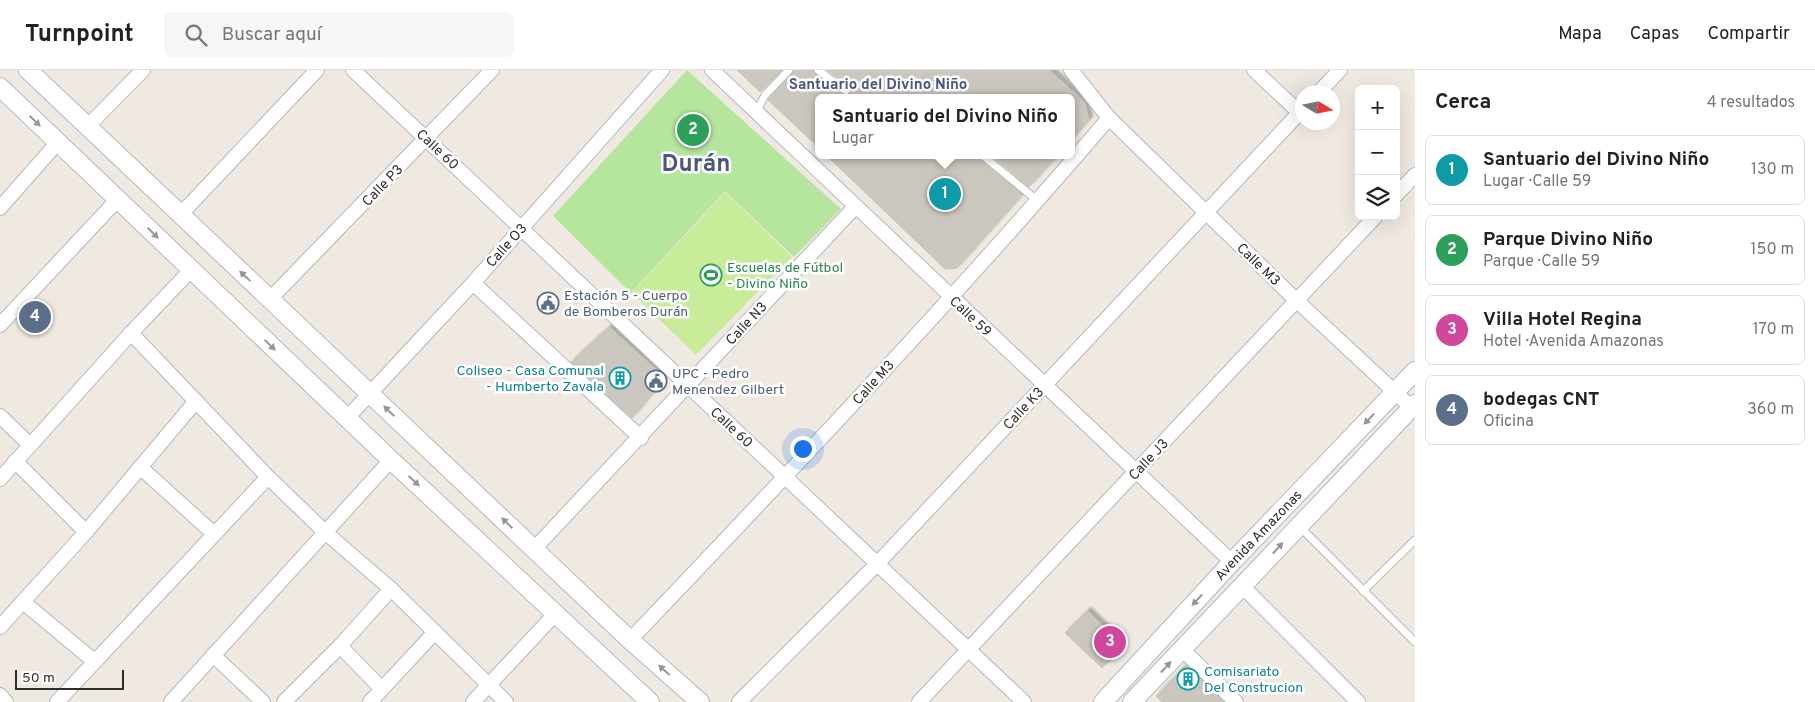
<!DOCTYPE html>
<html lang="es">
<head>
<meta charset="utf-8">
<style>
	:root { --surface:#fff; --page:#f6f6f6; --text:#222; --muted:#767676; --line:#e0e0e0; --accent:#4264fb }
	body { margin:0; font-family:Overpass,sans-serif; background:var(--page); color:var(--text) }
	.controls { position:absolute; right:15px; top:15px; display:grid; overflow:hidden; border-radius:8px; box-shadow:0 5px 20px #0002 }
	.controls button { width:45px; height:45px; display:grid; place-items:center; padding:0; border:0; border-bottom:1px solid var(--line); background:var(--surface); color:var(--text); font:25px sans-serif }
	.compass { position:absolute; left:1295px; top:15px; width:45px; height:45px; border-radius:50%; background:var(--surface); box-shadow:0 5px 20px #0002; rotate:100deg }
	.scale { position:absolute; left:15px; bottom:12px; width:109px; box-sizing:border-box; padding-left:5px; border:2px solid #2e2e2e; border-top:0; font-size:14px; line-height:18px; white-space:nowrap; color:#2e2e2e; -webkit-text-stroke:4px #fff; paint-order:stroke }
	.you { position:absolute; left:802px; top:378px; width:18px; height:18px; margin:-12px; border:4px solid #fff; border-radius:50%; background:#1a73e8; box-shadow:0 0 0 8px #1a73e833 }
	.badge { display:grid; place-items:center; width:32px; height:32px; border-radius:50%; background:var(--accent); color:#fff; font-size:16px; font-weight:700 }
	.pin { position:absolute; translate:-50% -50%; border:2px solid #fff; box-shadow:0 1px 5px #0006 }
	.popup { position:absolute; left:815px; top:24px; width:260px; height:65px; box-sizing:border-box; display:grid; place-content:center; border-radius:8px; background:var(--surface); filter:drop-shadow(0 1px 4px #0005); font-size:16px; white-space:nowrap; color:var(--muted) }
	.popup b { font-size:19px; color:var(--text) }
	.popup::after { content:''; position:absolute; left:50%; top:100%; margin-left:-10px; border:10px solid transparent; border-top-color:var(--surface) }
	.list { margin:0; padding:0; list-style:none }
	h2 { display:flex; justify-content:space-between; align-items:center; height:65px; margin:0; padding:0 20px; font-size:21px }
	h2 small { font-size:16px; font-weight:400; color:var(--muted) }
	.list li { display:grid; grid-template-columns:32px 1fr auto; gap:15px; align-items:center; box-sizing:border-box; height:70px; margin:0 10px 10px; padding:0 10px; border:1px solid var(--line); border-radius:8px }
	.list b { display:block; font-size:19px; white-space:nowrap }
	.list p { margin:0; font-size:16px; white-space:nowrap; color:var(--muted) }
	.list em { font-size:16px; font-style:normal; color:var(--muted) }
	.icon { flex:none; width:28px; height:28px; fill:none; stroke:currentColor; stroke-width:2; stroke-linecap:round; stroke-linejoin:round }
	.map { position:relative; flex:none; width:1415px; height:632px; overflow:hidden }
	header { display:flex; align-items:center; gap:30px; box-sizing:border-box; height:70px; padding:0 25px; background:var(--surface); border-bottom:1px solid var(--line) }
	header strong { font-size:24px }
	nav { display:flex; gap:28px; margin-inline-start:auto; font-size:18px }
	.search { width:350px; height:45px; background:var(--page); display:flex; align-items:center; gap:12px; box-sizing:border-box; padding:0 18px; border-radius:8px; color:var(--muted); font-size:19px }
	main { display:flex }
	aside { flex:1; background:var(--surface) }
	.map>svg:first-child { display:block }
	.green { fill:#b6e59e }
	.pitch { fill:#c9ec9a }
	.building { fill:#cbc7bf; stroke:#cbc5ba; filter:url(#shadow) }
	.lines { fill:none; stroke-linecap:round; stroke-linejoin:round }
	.service-casing { stroke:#b4b7c1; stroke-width:9 }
	.minor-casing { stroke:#b4b7c1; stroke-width:16 }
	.tertiary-casing { stroke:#b4b7c1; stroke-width:20 }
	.service { stroke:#fff; stroke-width:7 }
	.minor { stroke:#fff; stroke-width:14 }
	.tertiary { stroke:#fff; stroke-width:18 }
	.oneway { fill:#969696 }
	.labels { text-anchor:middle; stroke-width:5; stroke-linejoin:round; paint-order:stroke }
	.street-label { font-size:14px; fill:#2e2e2e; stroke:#fff }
	.leisure-label { font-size:14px; fill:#27864d; stroke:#fff; text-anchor:start }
	.service-label { font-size:14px; fill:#4e5e75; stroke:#fff; text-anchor:start }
	.culture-label { font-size:14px; fill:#0d838f; stroke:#fff; text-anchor:end }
	.neighbourhood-label { font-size:15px; font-weight:bold; fill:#4d5680; stroke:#fff }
	.town-label { font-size:24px; font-weight:bold; fill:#4d5680; stroke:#fff }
</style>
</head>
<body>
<header>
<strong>Turnpoint</strong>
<div class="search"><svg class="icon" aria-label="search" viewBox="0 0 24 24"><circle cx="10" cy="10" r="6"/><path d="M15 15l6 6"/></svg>Buscar aquí</div>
<nav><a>Mapa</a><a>Capas</a><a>Compartir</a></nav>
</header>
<main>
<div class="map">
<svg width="1415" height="632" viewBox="0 0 1415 632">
	<defs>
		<filter id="shadow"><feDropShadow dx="4" dy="-4" stdDeviation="1" flood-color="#0004"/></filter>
	</defs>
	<rect width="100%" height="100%" fill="#efe9e1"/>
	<path class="green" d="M687,0l154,139 -47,48 -69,-66 -94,102 -78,-77z"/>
	<path class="pitch" d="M725,122l67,65 -96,98 -64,-62z"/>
	<g class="building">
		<path d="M737,0h45l-22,22z"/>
		<path d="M794,0h19l2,4 31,22 4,-2 1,-6 -24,-18h222l35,32 5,18 -18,20v-42h-252v50l-51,-48z"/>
		<path d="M826,85h151l45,40 -65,73 -12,1z"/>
		<path d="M991,85h67l-29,32z"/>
		<path d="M609,257l56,51 -33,40 -61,-56z"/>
		<path d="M1087,541l36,35 -21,22 -37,-35z"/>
		<path d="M1186,595l38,37h-62l-6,-6z"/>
	</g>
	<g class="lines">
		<g class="service-casing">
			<g id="service">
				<path d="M818,0l28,21"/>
				<path d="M757,41l8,-16 24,-25"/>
				<path d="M982,85l56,46"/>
				<path d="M1299,456l116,116"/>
				<path d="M1363,521l52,-51"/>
			</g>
		</g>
		<g class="minor-casing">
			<g id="minor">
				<path d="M353,0l671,632"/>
				<path d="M712,0l520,492"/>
				<path d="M1071,0l38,48 188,183 115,107"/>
				<path d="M1254,0l46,43"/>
				<path d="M1319,22l21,-22"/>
				<path d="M88,56l55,-56"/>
				<path d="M1396,125l19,-20"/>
				<path d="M0,138l58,-66"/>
				<path d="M180,145l137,-145"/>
				<path d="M473,213l168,155"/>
				<path d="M270,229l222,-229"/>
				<path d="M0,255l118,-126"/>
				<path d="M131,263l137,144 57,55 66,57 115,113"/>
				<path d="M0,346l30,29"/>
				<path d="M347,348l126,-135 189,-213"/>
				<path d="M15,391l71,71"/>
				<path d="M140,397l73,66"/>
				<path d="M0,409l131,-146 60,-63"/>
				<path d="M534,479l321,-342"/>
				<path d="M1242,516l116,116"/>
				<path d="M23,532l71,59"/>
				<path d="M0,557l86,-95 110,-131"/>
				<path d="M630,570c163,-171 326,-343 479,-522"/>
				<path d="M340,576l51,-57"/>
				<path d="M1182,579l54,53"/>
				<path d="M213,585l50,47"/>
				<path d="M0,625l6,7"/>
				<path d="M57,632l211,-225"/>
				<path d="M171,632l220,-242"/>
				<path d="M284,632l56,-56 42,43"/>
				<path d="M370,632l65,-70"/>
				<path d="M473,632l83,-89"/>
				<path d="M739,632l138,-138 425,-454"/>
				<path d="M919,632l457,-486"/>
			</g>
		</g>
		<g class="tertiary-casing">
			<g id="tertiary">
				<path d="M28,0l602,570 70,62"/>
				<path d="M0,17l391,373 259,242"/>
				<path id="s1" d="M1103,632l129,-140 183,-191"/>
				<path d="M1132,632l283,-298"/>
			</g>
		</g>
		<use href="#service" class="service"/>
		<use href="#minor" class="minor"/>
		<use href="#tertiary" class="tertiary"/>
	</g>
	<defs><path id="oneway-solid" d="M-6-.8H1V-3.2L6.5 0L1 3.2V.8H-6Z" transform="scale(1.25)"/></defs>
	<g class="oneway">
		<use href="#oneway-solid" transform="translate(35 51) rotate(44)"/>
		<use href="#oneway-solid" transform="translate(153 163) rotate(44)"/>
		<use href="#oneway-solid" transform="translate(245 206) rotate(-137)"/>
		<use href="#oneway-solid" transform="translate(270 275) rotate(44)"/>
		<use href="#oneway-solid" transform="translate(389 341) rotate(-136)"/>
		<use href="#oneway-solid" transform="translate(1369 349) rotate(134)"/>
		<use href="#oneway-solid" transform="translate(414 411) rotate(43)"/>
		<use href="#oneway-solid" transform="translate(507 453) rotate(-136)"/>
		<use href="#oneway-solid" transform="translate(1278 478) rotate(-47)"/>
		<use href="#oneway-solid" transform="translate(1197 530) rotate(133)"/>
		<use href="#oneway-solid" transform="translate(1166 597) rotate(-47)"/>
		<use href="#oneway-solid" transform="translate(664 600) rotate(-138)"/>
	</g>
	<defs>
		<g id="stadium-ring" transform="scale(1.125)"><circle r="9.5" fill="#fff" stroke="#2e9e5b" stroke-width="1.5"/><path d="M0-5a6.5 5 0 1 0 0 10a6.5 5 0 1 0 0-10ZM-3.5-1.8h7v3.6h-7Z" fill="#2e9e5b"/></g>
		<g id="civic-ring" transform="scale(1.125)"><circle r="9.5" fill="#fff" stroke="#5c6f8a" stroke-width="1.5"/><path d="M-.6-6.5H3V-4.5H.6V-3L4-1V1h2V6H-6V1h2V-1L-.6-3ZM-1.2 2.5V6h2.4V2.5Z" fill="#5c6f8a"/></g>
		<g id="building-ring" transform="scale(1.125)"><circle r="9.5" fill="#fff" stroke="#0f9aa8" stroke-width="1.5"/><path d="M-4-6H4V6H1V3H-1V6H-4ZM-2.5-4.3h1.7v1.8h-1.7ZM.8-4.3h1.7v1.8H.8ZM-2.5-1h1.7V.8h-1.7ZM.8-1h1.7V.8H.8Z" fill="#0f9aa8"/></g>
	</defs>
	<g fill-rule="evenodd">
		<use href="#stadium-ring" x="711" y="205"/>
		<use href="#civic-ring" x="548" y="233"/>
		<use href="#building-ring" x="620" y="308"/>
		<use href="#civic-ring" x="656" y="311"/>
		<use href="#building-ring" x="1188" y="609"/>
	</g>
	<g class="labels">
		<g class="street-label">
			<text transform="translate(438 79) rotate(43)" y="5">Calle 60</text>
			<text transform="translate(382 115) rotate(-46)" y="5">Calle P3</text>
			<text transform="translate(506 175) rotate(-48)" y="5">Calle O3</text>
			<text transform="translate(1259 194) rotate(44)" y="5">Calle M3</text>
			<text transform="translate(971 246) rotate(43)" y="5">Calle 59</text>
			<text transform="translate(746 253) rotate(-47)" y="5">Calle N3</text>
			<text transform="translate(873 312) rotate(-48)" y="5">Calle M3</text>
			<text transform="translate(1023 338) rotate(-47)" y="5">Calle K3</text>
			<text transform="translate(732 357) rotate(43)" y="5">Calle 60</text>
			<text transform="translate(1148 389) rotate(-47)" y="5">Calle J3</text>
			<text dy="5" stroke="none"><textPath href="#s1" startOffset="228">Avenida Amazonas</textPath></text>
		</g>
		<g class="leisure-label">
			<text x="727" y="202">Escuelas de Fútbol<tspan x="727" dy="16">- Divino Niño</tspan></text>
		</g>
		<g class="service-label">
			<text x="564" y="230">Estación 5 - Cuerpo<tspan x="564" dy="16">de Bomberos Durán</tspan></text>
			<text x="672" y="308">UPC - Pedro<tspan x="672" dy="16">Menendez Gilbert</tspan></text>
		</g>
		<g class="culture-label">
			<text x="604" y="305">Coliseo - Casa Comunal<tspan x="604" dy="16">- Humberto Zavala</tspan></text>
			<text x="1204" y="606" text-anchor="start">Comisariato<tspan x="1204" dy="16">Del Construcion</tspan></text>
		</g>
		<g class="neighbourhood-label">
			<text x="878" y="19">Santuario del Divino Niño</text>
		</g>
		<g class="town-label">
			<text x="696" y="101">Durán</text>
		</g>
	</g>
</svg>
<div class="controls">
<button>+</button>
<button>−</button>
<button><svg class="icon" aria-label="layers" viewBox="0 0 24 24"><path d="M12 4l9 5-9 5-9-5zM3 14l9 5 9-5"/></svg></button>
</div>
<svg class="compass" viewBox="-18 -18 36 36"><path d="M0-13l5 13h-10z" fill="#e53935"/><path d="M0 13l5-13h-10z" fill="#767676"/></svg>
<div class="scale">50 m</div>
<div class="you"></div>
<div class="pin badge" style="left:945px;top:124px;background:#0f9aa8">1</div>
<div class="popup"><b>Santuario del Divino Niño</b>Lugar</div>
<div class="pin badge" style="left:693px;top:60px;background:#2e9e5b">2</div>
<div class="pin badge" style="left:1110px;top:572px;background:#d1479c">3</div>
<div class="pin badge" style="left:35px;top:247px;background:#5c6f8a">4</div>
</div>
<aside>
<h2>Cerca<small>4 resultados</small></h2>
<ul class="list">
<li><span class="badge" style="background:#0f9aa8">1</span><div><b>Santuario del Divino Niño</b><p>Lugar · Calle 59</p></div><em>130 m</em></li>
<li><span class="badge" style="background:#2e9e5b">2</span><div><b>Parque Divino Niño</b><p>Parque · Calle 59</p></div><em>150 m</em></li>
<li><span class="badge" style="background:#d1479c">3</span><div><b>Villa Hotel Regina</b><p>Hotel · Avenida Amazonas</p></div><em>170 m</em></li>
<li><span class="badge" style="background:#5c6f8a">4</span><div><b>bodegas CNT</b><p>Oficina</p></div><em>360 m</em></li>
</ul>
</aside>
</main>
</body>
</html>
